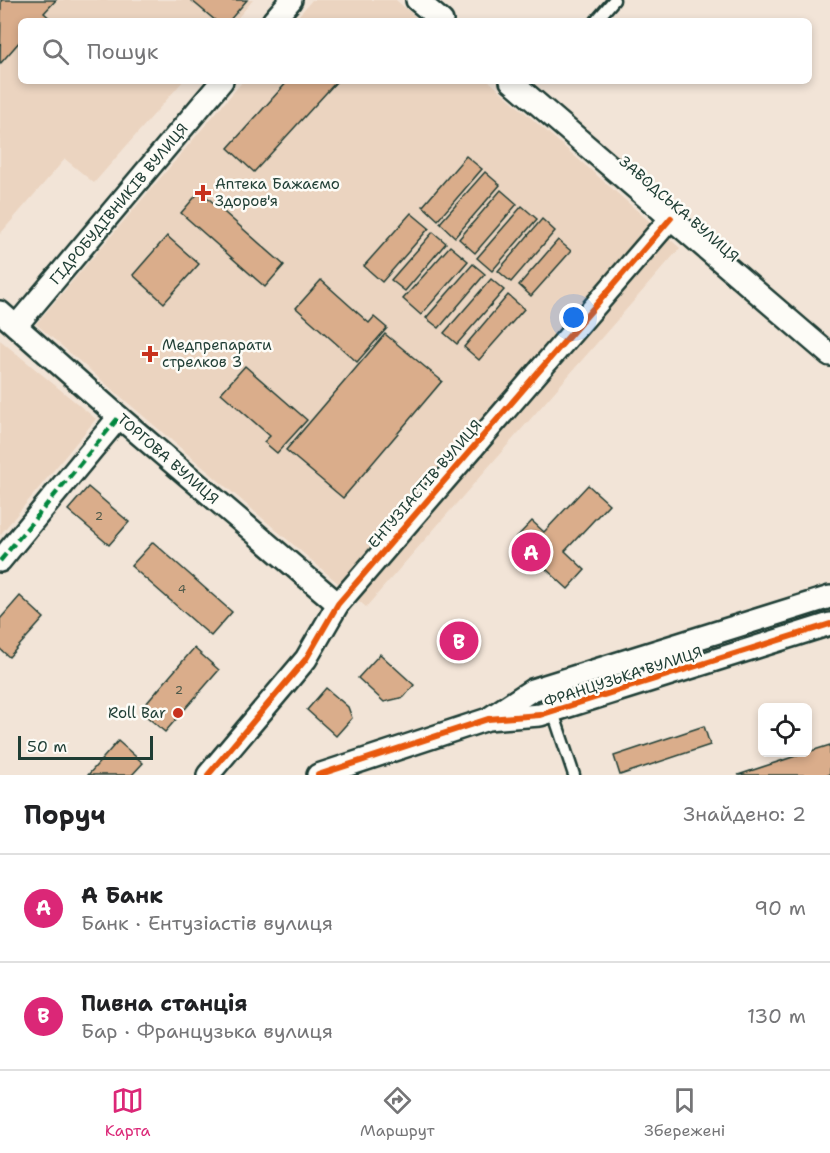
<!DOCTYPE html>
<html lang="uk">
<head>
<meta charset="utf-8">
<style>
	:root { --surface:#fff; --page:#f2f2f2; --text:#202124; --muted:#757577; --line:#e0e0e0; --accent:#db2777 }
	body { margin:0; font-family:"Shantell Sans",sans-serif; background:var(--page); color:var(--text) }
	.controls { position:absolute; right:18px; bottom:18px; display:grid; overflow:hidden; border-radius:9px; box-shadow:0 3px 9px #0003 }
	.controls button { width:54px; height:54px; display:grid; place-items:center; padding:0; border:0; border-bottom:2px solid var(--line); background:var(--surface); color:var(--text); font:30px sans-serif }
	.scale { position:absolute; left:18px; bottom:15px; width:135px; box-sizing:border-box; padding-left:6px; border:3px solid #1f3d34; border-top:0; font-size:16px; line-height:21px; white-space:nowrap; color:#1f3d34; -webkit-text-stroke:4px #fdfcf7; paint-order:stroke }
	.you { position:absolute; left:574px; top:318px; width:21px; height:21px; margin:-15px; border:4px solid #fff; border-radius:50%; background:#1a73e8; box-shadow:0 0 0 9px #1a73e833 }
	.badge { display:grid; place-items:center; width:39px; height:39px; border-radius:50%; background:var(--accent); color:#fff; font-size:20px; font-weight:700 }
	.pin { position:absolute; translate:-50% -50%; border:3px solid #fff; box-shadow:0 2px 6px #0006 }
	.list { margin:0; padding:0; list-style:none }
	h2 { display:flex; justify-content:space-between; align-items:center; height:78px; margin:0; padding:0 24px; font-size:26px }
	h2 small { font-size:20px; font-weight:400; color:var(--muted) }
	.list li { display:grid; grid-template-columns:39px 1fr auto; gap:18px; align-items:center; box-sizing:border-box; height:108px; padding:0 24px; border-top:2px solid var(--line) }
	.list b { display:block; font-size:22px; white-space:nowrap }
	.list p { margin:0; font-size:20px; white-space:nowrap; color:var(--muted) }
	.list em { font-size:20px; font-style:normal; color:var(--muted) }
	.icon { flex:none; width:33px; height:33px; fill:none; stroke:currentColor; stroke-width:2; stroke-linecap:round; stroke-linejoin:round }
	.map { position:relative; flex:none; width:830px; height:775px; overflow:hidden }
	.search { position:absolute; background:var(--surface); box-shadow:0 3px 9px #0003; left:18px; right:18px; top:18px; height:66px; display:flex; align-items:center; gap:15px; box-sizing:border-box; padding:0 21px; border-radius:9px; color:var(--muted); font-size:22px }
	.sheet { height:294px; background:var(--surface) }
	nav { display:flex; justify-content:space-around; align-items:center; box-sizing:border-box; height:84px; border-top:2px solid var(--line); background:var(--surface); font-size:16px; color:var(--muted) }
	nav a { display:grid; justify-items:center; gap:3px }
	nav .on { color:var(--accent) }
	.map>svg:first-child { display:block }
	.built { fill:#ebd4c0 }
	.building { fill:#daad8b; stroke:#1f3d34; stroke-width:1.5 }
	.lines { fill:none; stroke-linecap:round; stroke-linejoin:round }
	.service-casing { stroke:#1f3d34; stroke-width:15 }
	.minor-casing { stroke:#1f3d34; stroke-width:26 }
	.service { stroke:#fdfcf7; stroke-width:10 }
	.minor { stroke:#fdfcf7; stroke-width:21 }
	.quiet { stroke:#00873e; stroke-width:4.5; stroke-dasharray:9 4.5; stroke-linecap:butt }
	.cycleway-casing { stroke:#fdfcf7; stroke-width:10 }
	.cycleway { stroke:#e8590c; stroke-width:6 }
	.poi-dot { fill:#c8321e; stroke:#fdfcf7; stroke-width:2 }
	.labels { text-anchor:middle; stroke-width:5; stroke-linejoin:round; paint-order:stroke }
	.number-label { font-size:12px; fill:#4e594a }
	.poi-label { font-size:15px; fill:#1f3d34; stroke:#fdfcf7; text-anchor:start }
	.street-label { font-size:15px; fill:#1f3d34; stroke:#fdfcf7 }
</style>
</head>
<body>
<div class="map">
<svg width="830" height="775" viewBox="0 0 830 775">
	<rect width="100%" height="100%" fill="#f2e4d7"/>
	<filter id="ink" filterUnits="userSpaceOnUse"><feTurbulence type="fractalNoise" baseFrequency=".0167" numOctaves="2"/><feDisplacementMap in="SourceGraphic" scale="12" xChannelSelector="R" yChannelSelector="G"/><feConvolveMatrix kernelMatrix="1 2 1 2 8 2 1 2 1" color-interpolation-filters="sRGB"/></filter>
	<g filter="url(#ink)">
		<g class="built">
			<path d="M0,0h253l-18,21h-214v60h162l-89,102 -29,-24 -65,75z"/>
			<path d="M312,0h84l24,21h-126z"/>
			<path d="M243,81h246l191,167 -314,359 -330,-283z"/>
			<path d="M0,340l96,79 -96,116z"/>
		</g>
		<g class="building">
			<path d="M1,0h55l-12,13 9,8h-32v19l-21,24z"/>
			<path d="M191,0h56l-18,21h-13z"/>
			<path d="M288,81h49l-83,91 -26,-24z"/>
			<path d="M466,156l16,13 -44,51 -15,-14z"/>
			<path d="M485,172l15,13 -45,52 -15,-14z"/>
			<path d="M501,190l16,14 -42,49 -16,-14z"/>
			<path d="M200,191l84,74 -19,22 -84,-74z"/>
			<path d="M522,206l15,13 -45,52 -15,-13z"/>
			<path d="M411,213l18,15 -47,54 -18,-16z"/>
			<path d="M542,219l13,12 -44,51 -13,-11z"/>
			<path d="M433,232l13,11 -41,48 -14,-11z"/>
			<path d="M167,236l32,28 -35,39 -31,-28z"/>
			<path d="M558,240l13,11 -40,45 -12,-11z"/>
			<path d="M450,246l18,15 -47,54 -18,-16z"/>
			<path d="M473,264l12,10 -46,54 -13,-10z"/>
			<path d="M491,279l13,11 -47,54 -13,-11z"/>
			<path d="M321,280l48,43 5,-6 13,11 -30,34 -61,-54z"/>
			<path d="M508,295l16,14 -45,51 -15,-13z"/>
			<path d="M385,334l57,47 -99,117 -57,-48z"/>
			<path d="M245,366l62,54 -30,33 -13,-11 6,-6 -49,-43z"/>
			<path d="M588,485l21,19 -44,47 20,19 -17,19 -54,-49 18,-19 12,11z"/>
			<path d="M88,487l41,35 -20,23 -41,-35z"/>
			<path d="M153,542l79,70 -21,24 -80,-70z"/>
			<path d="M20,596l24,22 -35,39 -9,-8v-30z"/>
			<path d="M194,648l25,22 -54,62 -25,-21z"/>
			<path d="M380,654l34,31 -10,12 -20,5 -26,-24z"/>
			<path d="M326,688l22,19 4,11 -16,18 -29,-26z"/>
			<path d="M704,726l6,19 -90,30 -6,-19z"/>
			<path d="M118,741l25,22 -11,12h-44z"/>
			<path d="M830,745v30h-92l70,-23z"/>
		</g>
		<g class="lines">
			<g class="service-casing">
				<g id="service">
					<path d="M596,21l18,-21"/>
					<path d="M553,712l21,63"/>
				</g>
			</g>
			<g class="minor-casing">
				<g id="minor">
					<path d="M417,0l25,21"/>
					<path d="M273,21l18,-21"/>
					<path d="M511,81l319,274"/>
					<path d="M0,312l119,105 219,187"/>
					<path d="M16,326l206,-245"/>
					<path d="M0,561l119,-144"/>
					<path d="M491,717l41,-27 298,-93"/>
					<path d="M208,775l98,-116 32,-55 333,-386"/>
					<path d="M318,775l170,-56 52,-4 290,-91"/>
				</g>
			</g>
			<use href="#service" class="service"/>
			<use href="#minor" class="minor"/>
			<path class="quiet" d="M0,561l119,-144"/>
			<g class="cycleway-casing">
				<g id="cycleway">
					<path d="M208,775l98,-116 32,-55 333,-386"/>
					<path d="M318,775l170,-56 52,-4 290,-91"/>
				</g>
			</g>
			<use href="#cycleway" class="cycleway"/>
		</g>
	</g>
	<g class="poi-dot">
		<path d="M200 184h6v6h6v6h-6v6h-6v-6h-6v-6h6z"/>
		<path d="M147 345h6v6h6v6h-6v6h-6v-6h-6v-6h6z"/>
		<circle cx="178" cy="713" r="6"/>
	</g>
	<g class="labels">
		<g class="number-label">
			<text x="99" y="520">2</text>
			<text x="182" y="593">4</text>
			<text x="179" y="694">2</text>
		</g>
		<g class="poi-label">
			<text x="215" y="189">Аптека Бажаємо<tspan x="215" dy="17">Здоров'я</tspan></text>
			<text x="162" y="350">Медпрепарати<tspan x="162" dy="17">стрелков 3</tspan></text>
			<text x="166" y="718" text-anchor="end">Roll Bar</text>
		</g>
		<g class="street-label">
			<text transform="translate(119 204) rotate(-50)" y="5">ГІДРОБУДІВНИКІВ ВУЛИЦЯ</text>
			<text transform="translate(679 209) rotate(41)" y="5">ЗАВОДСЬКА ВУЛИЦЯ</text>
			<text transform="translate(168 459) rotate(41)" y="5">ТОРГОВА ВУЛИЦЯ</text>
			<text transform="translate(425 484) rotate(-49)" y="5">ЕНТУЗІАСТІВ ВУЛИЦЯ</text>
			<text transform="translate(623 677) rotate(-18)" y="5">ФРАНЦУЗЬКА ВУЛИЦЯ</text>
		</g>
	</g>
</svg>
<div class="controls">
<button><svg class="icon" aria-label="locate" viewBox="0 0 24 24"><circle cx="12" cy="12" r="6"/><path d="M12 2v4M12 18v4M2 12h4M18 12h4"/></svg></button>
</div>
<div class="scale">50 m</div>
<div class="you"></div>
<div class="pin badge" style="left:531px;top:552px">A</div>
<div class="pin badge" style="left:459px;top:641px">B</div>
<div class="search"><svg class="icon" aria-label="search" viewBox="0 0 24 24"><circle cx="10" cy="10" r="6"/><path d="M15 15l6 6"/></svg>Пошук</div>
</div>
<section class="sheet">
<h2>Поруч<small>Знайдено: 2</small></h2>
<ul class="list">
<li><span class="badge">A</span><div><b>А Банк</b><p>Банк · Ентузіастів вулиця</p></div><em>90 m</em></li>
<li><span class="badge">B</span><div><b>Пивна станція</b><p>Бар · Французька вулиця</p></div><em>130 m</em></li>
</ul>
</section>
<nav>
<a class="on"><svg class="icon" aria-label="map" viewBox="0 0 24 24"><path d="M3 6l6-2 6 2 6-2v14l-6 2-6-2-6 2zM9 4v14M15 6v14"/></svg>Карта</a>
<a><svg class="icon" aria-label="directions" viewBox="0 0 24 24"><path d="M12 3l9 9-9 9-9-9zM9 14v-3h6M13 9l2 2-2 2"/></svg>Маршрут</a>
<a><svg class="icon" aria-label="saved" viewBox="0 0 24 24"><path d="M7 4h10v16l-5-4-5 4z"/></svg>Збережені</a>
</nav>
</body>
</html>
